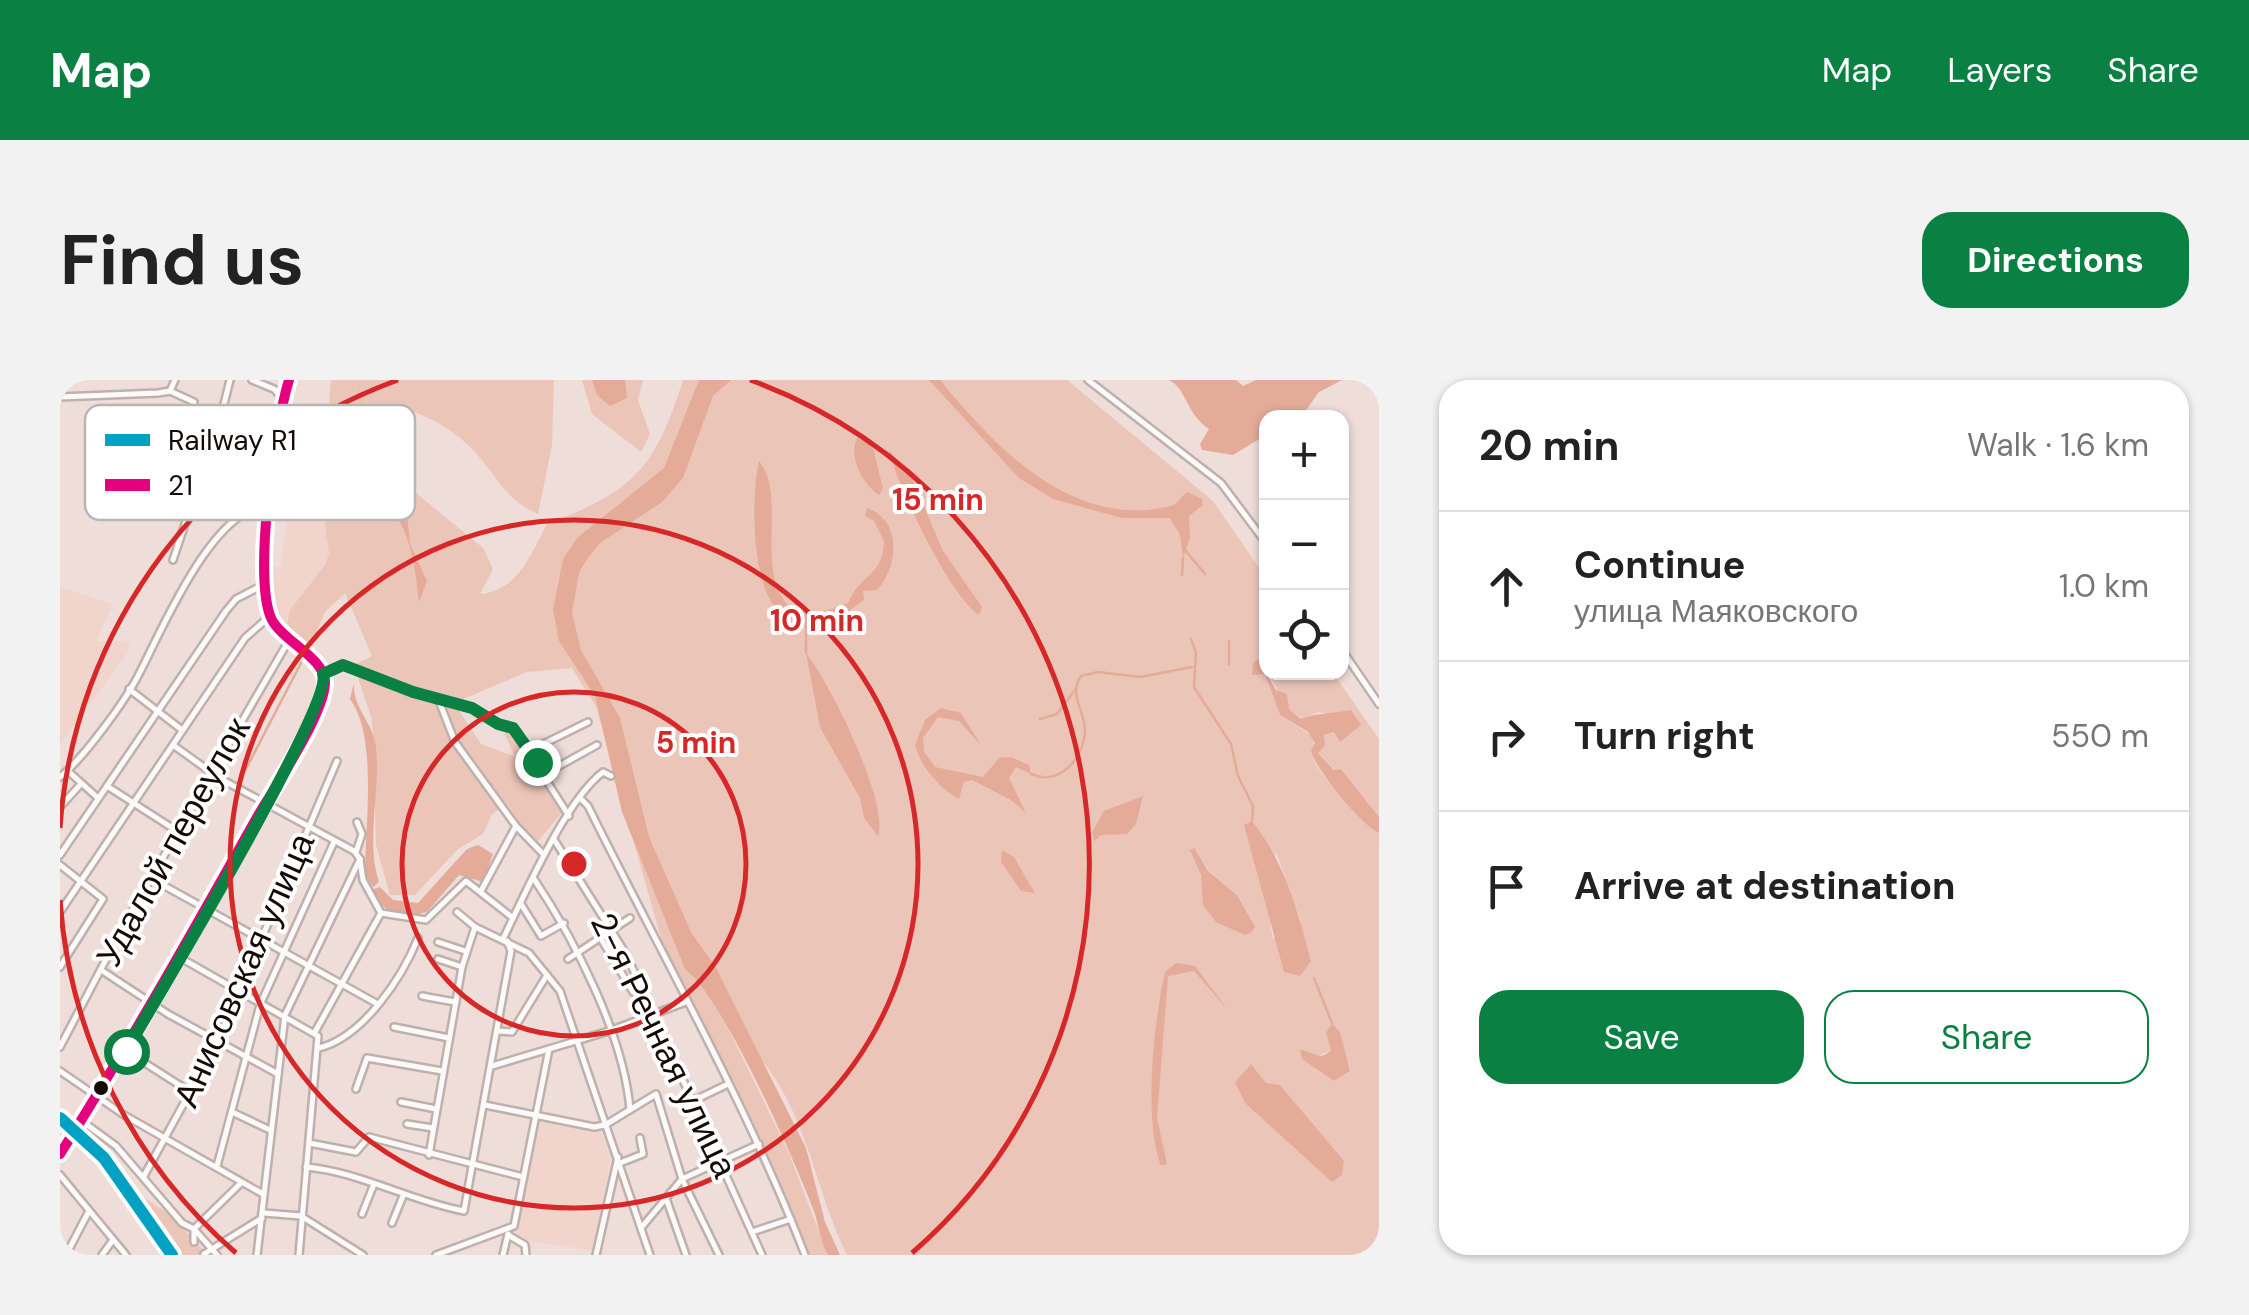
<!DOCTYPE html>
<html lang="en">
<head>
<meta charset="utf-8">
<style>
	:root { --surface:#fff; --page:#f2f2f2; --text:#222; --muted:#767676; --line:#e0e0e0; --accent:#0b8043 }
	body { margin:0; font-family:"DM Sans",sans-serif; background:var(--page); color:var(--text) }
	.controls { position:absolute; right:30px; top:30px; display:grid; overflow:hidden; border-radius:20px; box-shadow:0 2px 8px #0004 }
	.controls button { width:90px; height:90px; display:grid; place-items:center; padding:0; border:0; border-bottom:2px solid var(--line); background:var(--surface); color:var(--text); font:50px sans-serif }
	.stop { position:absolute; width:30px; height:30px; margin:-22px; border:8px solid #0b8043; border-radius:50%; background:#fff }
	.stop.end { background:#0b8043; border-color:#fff; box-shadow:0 2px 10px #0008 }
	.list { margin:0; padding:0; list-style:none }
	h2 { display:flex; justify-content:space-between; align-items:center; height:130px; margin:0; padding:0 40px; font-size:42px }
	h2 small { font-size:32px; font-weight:400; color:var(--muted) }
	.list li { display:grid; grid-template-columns:65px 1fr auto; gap:30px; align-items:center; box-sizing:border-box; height:150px; padding:0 40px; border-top:2px solid var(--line) }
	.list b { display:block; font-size:38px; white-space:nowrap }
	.list p { margin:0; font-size:32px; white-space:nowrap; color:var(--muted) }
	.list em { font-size:32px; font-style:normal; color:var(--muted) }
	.actions { display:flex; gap:20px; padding:30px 40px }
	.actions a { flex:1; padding:22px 0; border:2px solid var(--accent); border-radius:30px; text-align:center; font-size:35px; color:var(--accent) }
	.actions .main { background:var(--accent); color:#fff }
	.icon { flex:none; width:55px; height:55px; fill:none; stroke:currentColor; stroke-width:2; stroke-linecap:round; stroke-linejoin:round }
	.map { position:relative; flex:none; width:1319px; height:875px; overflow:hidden; border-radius:30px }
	header { display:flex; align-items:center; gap:60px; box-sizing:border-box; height:140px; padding:0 50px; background:var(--accent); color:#fff }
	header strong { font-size:48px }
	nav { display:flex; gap:55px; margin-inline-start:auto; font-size:35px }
	.intro { display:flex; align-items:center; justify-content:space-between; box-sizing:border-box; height:240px; padding:0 60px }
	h1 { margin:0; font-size:70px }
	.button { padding:25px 45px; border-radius:30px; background:var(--accent); color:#fff; font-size:35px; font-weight:700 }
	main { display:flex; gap:60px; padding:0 60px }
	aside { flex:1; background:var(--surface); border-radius:30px; box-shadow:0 2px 8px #0004 }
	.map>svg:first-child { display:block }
	.built { fill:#f1d5cc }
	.green { fill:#ecc5b9; fill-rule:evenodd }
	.water { fill:#e5ab99 }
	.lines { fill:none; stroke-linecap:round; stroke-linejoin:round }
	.stream { stroke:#e5ab99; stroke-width:2.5 }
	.minor-casing { stroke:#beb1ad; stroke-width:10 }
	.major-casing { stroke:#beafaa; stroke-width:12 }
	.minor { stroke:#fcfaf9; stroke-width:5 }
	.major { stroke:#f6f0ed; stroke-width:8 }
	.bus-1-casing { stroke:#fff; stroke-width:18 }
	.bus-1 { stroke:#e5007d; stroke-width:10 }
	.rail-1-casing { stroke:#fff; stroke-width:20 }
	.rail-1 { stroke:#01a1c4; stroke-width:12 }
	.route { stroke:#0b8043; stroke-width:12 }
	.ring { fill:none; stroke:#d62828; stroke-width:5 }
	.bus-dot { fill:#140b08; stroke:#fff; stroke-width:4 }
	.labels { text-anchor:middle; stroke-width:8; stroke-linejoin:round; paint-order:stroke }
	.street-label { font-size:35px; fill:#140b08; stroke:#fff }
	.key { fill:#fff; stroke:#b8b6b5; stroke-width:2.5 }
	.key-label { font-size:28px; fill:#140b08 }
	.centre { fill:#d62828; stroke:#fff; stroke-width:5 }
	.ring-label { font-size:30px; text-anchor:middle; font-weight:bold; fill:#d62828; stroke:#fff; stroke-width:8; stroke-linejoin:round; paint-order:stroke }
</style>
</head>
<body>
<header>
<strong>Map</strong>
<nav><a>Map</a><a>Layers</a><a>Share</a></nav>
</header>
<div class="intro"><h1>Find us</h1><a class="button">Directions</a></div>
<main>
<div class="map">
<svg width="1319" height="875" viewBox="0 0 1319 875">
	<rect width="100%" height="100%" fill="#eeddd8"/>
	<g class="built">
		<path d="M230,116l31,2 8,55 -4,12 -35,45 -4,20 -18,-33v-29l13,-2z"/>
		<path d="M0,207l53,17 -17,37 34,1 -3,12 -67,90z"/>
		<path d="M476,742l64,7 11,27 -16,95 -84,-13z"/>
	</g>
	<g class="green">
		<path d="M271,0h223l-2,65 -14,69c-30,-13 -37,-31 -57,-55 -24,-29 -53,-45 -88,-53l-15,24v32l105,86 10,21 -13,25c38,-3 50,-39 67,-70 87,-33 108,-55 136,-144h384l146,121 53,77v91l-6,3 5,2 15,41 32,21c4,8 -1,17 2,24 5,14 50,66 65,73v422h-532c-30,-60 -38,-132 -80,-188 -10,-14 -26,-26 -39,-39l60,123 40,104h-21l-39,-101 -104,-205 -68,-242 -24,-39 -45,4 -73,31 27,41 34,13 -11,-24 9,-4 50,82 -29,35 -27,-42 -15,10 -9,20 -25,15 -43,46h-25l-14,-50 -4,-125 -18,-55 18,-9 -27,-63 -20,19 -17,39 -22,-21 4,-20 35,-45 4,-12 -8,-55zM1133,468l16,23 28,24 18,30c-46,7 -47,-9 -54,-48 -2,-11 -10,-18 -8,-29zM1216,472l25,69 -28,18 -7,-42zM1273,644l17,47 -16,10 -29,-31 11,7 15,-7 -5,-17z"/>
		<path d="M522,0h61l-5,20 12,34 -9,18 -49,-38z"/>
		<path d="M1208,293h65l46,66v78l-38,-48 -6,1 -17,-17 6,-18 10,-3 7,10 -11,-27 -11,-3 -17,7 -13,-10z"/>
		<path d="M52,783h6l25,34 26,17 39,41h-49l-40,-65z"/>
	</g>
	<g class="water">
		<path d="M298,0l15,104 7,9 26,10 4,41 17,37 -8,21c-4,-37 -9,-88 -46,-106l-8,-21 2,-43z"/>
		<path d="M532,0h33l2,18 -17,8 -13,-11z"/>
		<path d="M639,0h32l-18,16 -30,82 -21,24 -62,41 -13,16 -8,14 -7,40 9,37 39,68 29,119 42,95 25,36 90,180 19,74 15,33h-12c-8,-13 -9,-30 -14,-44 -19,-50 -91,-214 -129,-242l-63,-157 -27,-116 -36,-55 -6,-31 10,-51 14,-21 87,-70z"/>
		<path d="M869,0h11c56,68 132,150 231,126 8,-2 9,-10 17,-14l14,7 1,6 -14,11 1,22 -7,20 -3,-23 -10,-17h-48l-69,-19 -34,-21z"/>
		<path d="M1108,0h68l7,6 13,-6h86l-23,12 -18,25 -35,1v17l-33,20 -31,-5 -2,-6 9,-15c-24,-16 -23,-43 -41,-49z"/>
		<path d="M799,55l6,1 9,15 9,38 -4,6c-17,-11 -33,-41 -20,-60z"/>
		<path d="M829,70l22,26 32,75 39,56 -3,8c-30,-20 -82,-129 -90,-165z"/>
		<path d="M699,81c30,36 -8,113 34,149l24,4 31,-11c12,-29 35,-26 36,-62l-10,-20 -9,-5 2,-8c36,12 31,60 10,82l-14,1 1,9 -22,16 -36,15 -2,-6c-9,-5 -20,-8 -27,-16 -26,-26 -26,-114 -18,-148z"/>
		<path d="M746,273c23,28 84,151 72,183l-14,-18 -4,-20 -40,-71z"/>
		<path d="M1198,279l18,31 11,4 2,15 12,10c17,-7 32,-5 50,-9l10,15 -21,17 -6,-10 -10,3 1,10 -7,8 16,17 7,-1 38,48v16c-18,-8 -63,-63 -68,-82l4,-8 -7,-11 -28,-17 -15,-41 -13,1 1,-12z"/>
		<path d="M294,303c-2,24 19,39 22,64 5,44 -11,93 3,135l-6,5 -8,-13c0,-48 13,-137 -15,-175z"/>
		<path d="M881,328l20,5 20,32 -22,-24 -21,-4 -15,21 1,14 11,15 48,10 16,-19 12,-1 18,8 2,9 -15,-7 -7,11 17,35 -15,-13 -39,-20 -8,2 -5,17c-19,-10 -39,-33 -44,-54l10,-25z"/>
		<path d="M1083,416l-7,28 -9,10 -26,1 -7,6 -2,-9 12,-21z"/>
		<path d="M1192,441c34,44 45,87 59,140l-11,15 -16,-4 -40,-147z"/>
		<path d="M418,465l15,9 -10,28 -24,-7 -32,37c-21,6 -48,3 -53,-23l6,-2 13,13 25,3 49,-54z"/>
		<path d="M1134,468l14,23 29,24 18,31 -3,6 -7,3 -29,-13 -13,-17 -2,-30 -11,-25z"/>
		<path d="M942,470l12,7 21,36 -14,-2 -20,-29z"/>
		<path d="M1116,583l19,3 33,44 -34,-39 -26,5 -11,142 10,46 -6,2c-18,-45 -7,-147 4,-194z"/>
		<path d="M1272,643l8,9 10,39 -16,10 -32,-22 -2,-9c13,0 19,13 31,0l-5,-17z"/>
		<path d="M1191,684l15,19 14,2 64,76 -2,14 -10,7 -87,-79 -10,-21z"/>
	</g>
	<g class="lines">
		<g class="stream">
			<path d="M1125,170l20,24"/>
			<path d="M1122,195l1,-17"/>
			<path d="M746,251v22"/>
			<path d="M1131,259l5,13 -2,35 37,57 7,32 15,30 -1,15"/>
			<path d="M1169,261v23"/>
			<path d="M980,339l17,-5 18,-24"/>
			<path d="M971,394c28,13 53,-16 54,-43 0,-20 -17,-37 -4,-55l17,-4 42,5 52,-10"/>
			<path d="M175,410l67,-129"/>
			<path d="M1254,598l18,45"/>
		</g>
		<g class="minor-casing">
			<g id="minor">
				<path d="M192,0l22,9 9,10"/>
				<path d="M1028,0l133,103 45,60"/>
				<path d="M110,11l24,11 -1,69"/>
				<path d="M0,17l98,-4 12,-2 5,-11"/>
				<path d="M113,180l18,-54 10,-10 29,-116"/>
				<path d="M1282,270l37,54"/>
				<path d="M263,294l20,-9 70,27 59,15 27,17 14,4 56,88"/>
				<path d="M69,309l53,41"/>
				<path d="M379,321l16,41 61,84"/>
				<path d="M113,365l46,33 135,73 6,8"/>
				<path d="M471,370l57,-28"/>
				<path d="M8,391l30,27"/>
				<path d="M483,395l54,-30"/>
				<path d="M0,397c23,-18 67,-78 80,-105 21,-40 75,-170 129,-165"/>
				<path d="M47,406l70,45"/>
				<path d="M520,418l8,8c73,148 157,294 217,449"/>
				<path d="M0,427l20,-22"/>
				<path d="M495,461l71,113 136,301"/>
				<path d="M296,472l6,-18 -5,-12"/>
				<path d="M0,475l166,-244 10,-12 27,-14"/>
				<path d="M300,480l3,20 18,33 45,7 40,-39 47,37"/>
				<path d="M0,485l43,34 -43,68"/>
				<path d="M92,499l224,124"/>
				<path d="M474,499c41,61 90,157 96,231"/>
				<path d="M421,511l35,-65 27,28"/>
				<path d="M461,524l20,32 23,-13"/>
				<path d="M0,532l185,-274 25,-22"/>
				<path d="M397,532l18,15 54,26 31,38 90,264"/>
				<path d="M443,559c22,-45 62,-138 100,-167l8,4"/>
				<path d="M541,559l32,53 9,-4"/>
				<path d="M378,562l27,9"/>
				<path d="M119,577l139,79 -19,219"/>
				<path d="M378,579l24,8"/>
				<path d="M508,579l62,-41"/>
				<path d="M41,590l67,44 110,60"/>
				<path d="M362,616l33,6"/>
				<path d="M334,647l55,11"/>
				<path d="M438,651l14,1 35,-57"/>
				<path d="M255,652l66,-119"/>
				<path d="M0,667l64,-122 165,-285"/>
				<path d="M259,668c44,-11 83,-70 99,-110"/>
				<path d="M66,671l66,42"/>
				<path d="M432,686l117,-35 77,-29"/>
				<path d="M0,691l64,44 139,79"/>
				<path d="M296,709l11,-31 75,13"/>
				<path d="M635,720l31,-15"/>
				<path d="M341,722l35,7"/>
				<path d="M425,725l109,22 11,-2 51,-31 26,85 37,76"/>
				<path d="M172,732l38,18"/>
				<path d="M22,741l34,25 66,77 12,6v13"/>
				<path d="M347,744l26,4"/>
				<path d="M249,763l47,9 13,-15 154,40"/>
				<path d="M369,775l33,-188 13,-40"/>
				<path d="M560,783l23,-9 -3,-16"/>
				<path d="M157,786l43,-161 74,-163"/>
				<path d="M246,787c55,5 104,34 158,44l47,-260 -4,-10"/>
				<path d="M0,795l66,80"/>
				<path d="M84,796l74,-135 119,-280"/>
				<path d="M607,821l19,54"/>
				<path d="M204,833l37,3 62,39"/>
				<path d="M302,834l12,-30"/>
				<path d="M332,843l11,-27"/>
				<path d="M581,848l41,-49 77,-35"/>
				<path d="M692,852l39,-13"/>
				<path d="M448,855l17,10 1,10"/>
				<path d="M144,874l58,-36"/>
				<path d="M6,875l23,-44"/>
				<path d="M42,875l11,-15"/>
				<path d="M157,875l-23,-26 47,-46"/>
				<path d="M197,875l28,-240 75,-156"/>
				<path d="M376,875l78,-29 35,-177"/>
				<path d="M443,875l5,-21"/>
				<path d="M536,875l22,-98"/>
			</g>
		</g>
		<g class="major-casing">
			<path id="major" d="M0,774c71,-112 135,-227 200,-342 17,-28 64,-98 65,-129 1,-24 -42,-42 -53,-63 -20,-39 3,-195 17,-240"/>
		</g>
		<use href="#minor" class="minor"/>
		<use href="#major" class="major"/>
		<g class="bus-1-casing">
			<path id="bus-1" d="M0,774c71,-112 135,-227 200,-342 17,-28 64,-98 65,-129 1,-24 -42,-42 -53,-63 -20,-39 3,-195 17,-240"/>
		</g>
		<use href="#bus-1" class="bus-1"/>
		<g class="rail-1-casing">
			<path id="rail-1" d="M0,738l44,40 68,97"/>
		</g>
		<use href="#rail-1" class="rail-1"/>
	</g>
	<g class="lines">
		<path class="route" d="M66,671c28,-49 207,-345 197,-377l20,-9 70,27 59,16 26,16 15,4 24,34"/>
	</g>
	<g class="ring">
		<circle cx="514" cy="484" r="172"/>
		<circle cx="514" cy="484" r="344"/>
		<path d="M176 873A515 515 0 0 1 0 520M0 448A515 515 0 0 1 338 0M690 0A515 515 0 0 1 852 873"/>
	</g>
	<circle class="bus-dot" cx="41" cy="708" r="9"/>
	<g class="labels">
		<g class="street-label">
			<text transform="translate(113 462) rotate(-61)" y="12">Удалой переулок</text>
			<text transform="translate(184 590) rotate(-66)" y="12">Анисовская улица</text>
			<text transform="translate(604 665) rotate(64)" y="12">2-я Речная улица</text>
		</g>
	</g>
	<rect x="25" y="25" width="330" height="115" rx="15" class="key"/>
	<rect x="45" y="54" width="45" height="12" fill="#01a1c4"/>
	<rect x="45" y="99" width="45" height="12" fill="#e5007d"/>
	<g class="key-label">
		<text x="108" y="70">Railway R1</text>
		<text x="108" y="115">21</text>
	</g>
	<circle cx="514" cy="484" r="15" class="centre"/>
	<g class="ring-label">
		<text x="878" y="130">15 min</text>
		<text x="757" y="251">10 min</text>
		<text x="636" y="373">5 min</text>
	</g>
</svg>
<div class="controls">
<button>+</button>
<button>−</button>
<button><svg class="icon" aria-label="locate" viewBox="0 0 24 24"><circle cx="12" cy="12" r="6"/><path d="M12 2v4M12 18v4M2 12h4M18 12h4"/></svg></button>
</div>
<div class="stop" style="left:66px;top:671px"></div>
<div class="stop end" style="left:477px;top:382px"></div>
</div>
<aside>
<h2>20 min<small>Walk · 1.6 km</small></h2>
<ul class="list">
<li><svg class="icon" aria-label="ahead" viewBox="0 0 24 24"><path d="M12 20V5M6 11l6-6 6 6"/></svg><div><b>Continue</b><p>улица Маяковского</p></div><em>1.0 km</em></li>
<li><svg class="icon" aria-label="right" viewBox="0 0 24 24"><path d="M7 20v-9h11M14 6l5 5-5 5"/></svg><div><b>Turn right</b></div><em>550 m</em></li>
<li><svg class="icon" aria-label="arrive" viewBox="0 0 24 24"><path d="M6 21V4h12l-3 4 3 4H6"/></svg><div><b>Arrive at destination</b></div></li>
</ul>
<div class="actions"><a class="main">Save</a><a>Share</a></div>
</aside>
</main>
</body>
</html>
